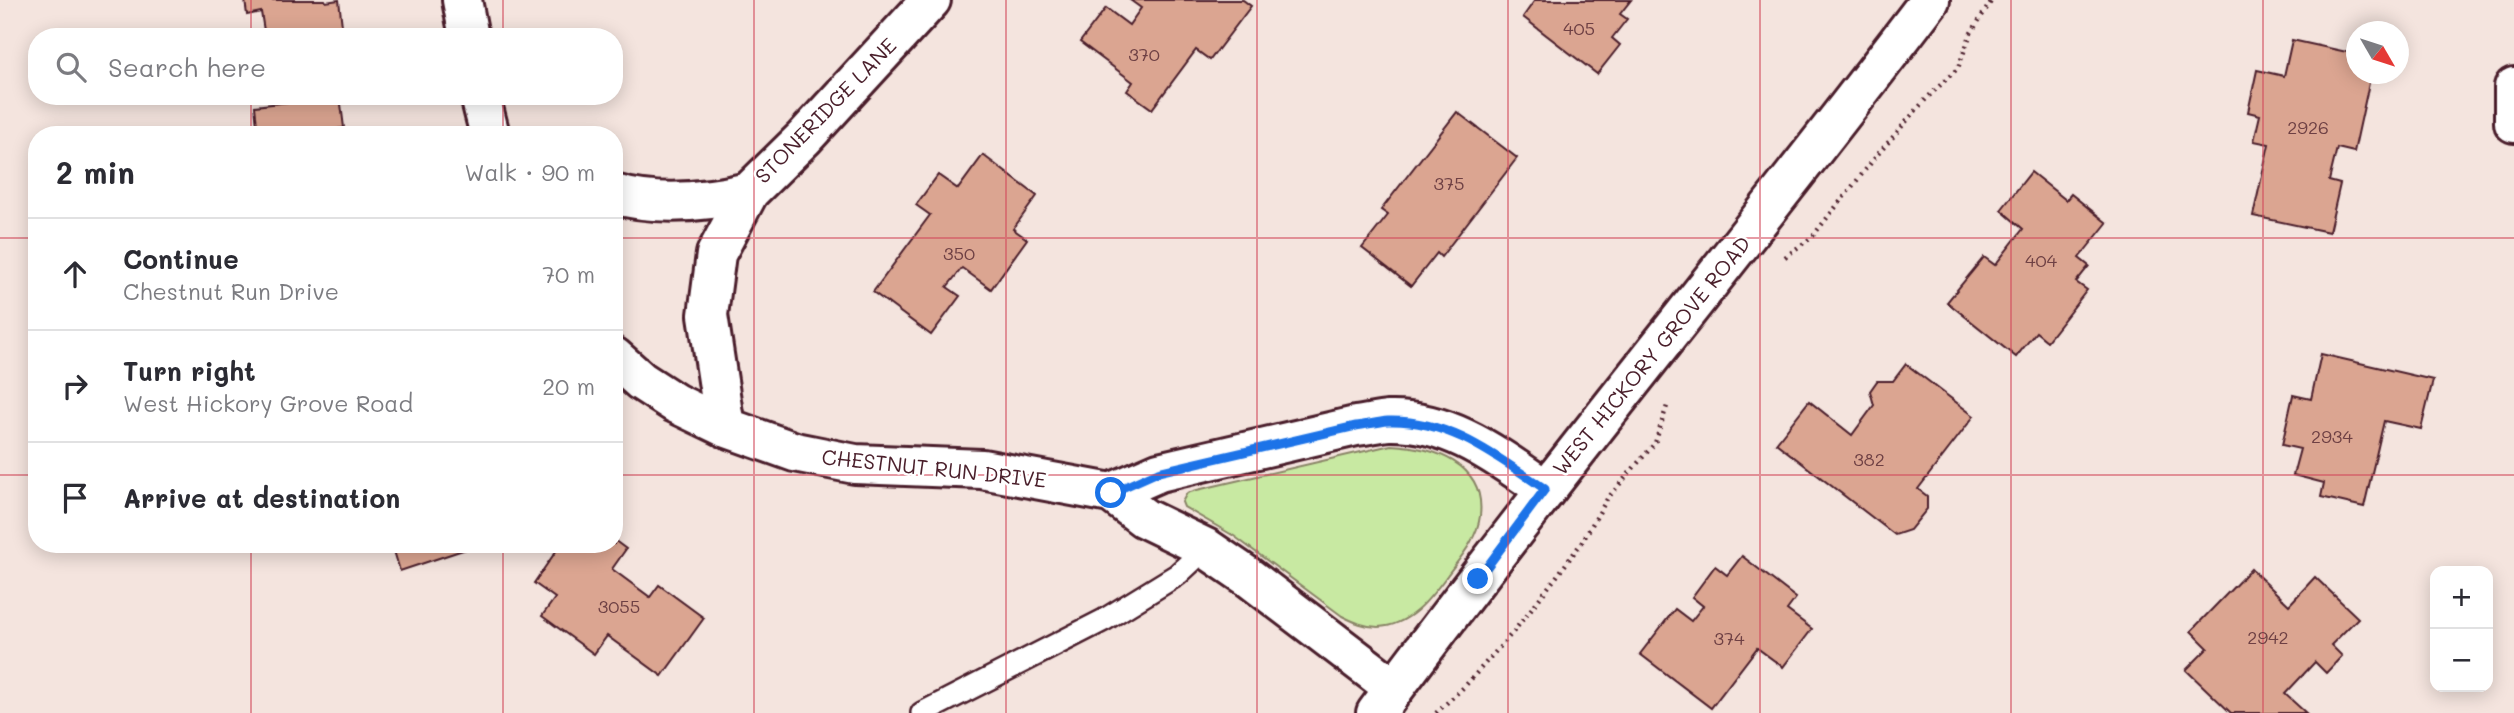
<!DOCTYPE html>
<html lang="en">
<head>
<meta charset="utf-8">
<style>
	:root { --surface:#fff; --page:#f2f2f3; --text:#2b2b33; --muted:#7c7c81; --line:#e1e1e2 }
	body { margin:0; font-family:Mali,sans-serif; background:var(--page); color:var(--text) }
	.controls { position:absolute; right:21px; bottom:21px; display:grid; overflow:hidden; border-radius:14px; box-shadow:0 4px 18px #0003 }
	.controls button { width:63px; height:63px; display:grid; place-items:center; padding:0; border:0; border-bottom:2px solid var(--line); background:var(--surface); color:var(--text); font:35px sans-serif }
	.compass { position:absolute; left:2346px; top:21px; width:63px; height:63px; border-radius:50%; background:var(--surface); box-shadow:0 4px 18px #0003; rotate:129deg }
	.stop { position:absolute; width:21px; height:21px; margin:-16px; border:5px solid #1a73e8; border-radius:50%; background:#fff }
	.stop.end { background:#1a73e8; border-color:#fff; box-shadow:0 2px 7px #0008 }
	.list { margin:0; padding:0; list-style:none }
	h2 { display:flex; justify-content:space-between; align-items:center; height:91px; margin:0; padding:0 28px; font-size:30px }
	h2 small { font-size:23px; font-weight:400; color:var(--muted) }
	.list li { display:grid; grid-template-columns:46px 1fr auto; gap:21px; align-items:center; box-sizing:border-box; height:112px; padding:0 28px; border-top:2px solid var(--line) }
	.list b { display:block; font-size:26px; white-space:nowrap }
	.list p { margin:0; font-size:23px; white-space:nowrap; color:var(--muted) }
	.list em { font-size:23px; font-style:normal; color:var(--muted) }
	.icon { flex:none; width:38px; height:38px; fill:none; stroke:currentColor; stroke-width:2; stroke-linecap:round; stroke-linejoin:round }
	.map { position:relative; flex:none; width:2514px; height:713px; overflow:hidden }
	.search { position:absolute; background:var(--surface); box-shadow:0 4px 18px #0003; left:28px; top:28px; width:595px; height:77px; display:flex; align-items:center; gap:18px; box-sizing:border-box; padding:0 24px; border-radius:28px; color:var(--muted); font-size:26px }
	.panel { position:absolute; background:var(--surface); box-shadow:0 4px 18px #0003; left:28px; top:126px; width:595px; height:427px; border-radius:28px }
	.map>svg:first-child { display:block }
	.green { fill:#c8e9a2; stroke:#898466; stroke-width:2 }
	.building { fill:#dba591; stroke:#4a1f2b; stroke-width:2 }
	.lines { fill:none; stroke-linecap:round; stroke-linejoin:round }
	.lane-casing { stroke:#4a1f2b; stroke-width:26 }
	.street-casing { stroke:#4a1f2b; stroke-width:44 }
	.secondary-casing { stroke:#4a1f2b; stroke-width:44 }
	.path { stroke:#4a1f2b; stroke-width:4.5; stroke-dasharray:2 5; stroke-linecap:butt }
	.lane { stroke:#fff; stroke-width:21 }
	.street { stroke:#fff; stroke-width:38 }
	.secondary { stroke:#fff; stroke-width:38 }
	.route { stroke:#1a73e8; stroke-width:9 }
	.grid { fill:none; stroke:#d1495b; stroke-width:2; stroke-opacity:0.55 }
	.labels { text-anchor:middle; stroke-width:5; stroke-linejoin:round; paint-order:stroke }
	.number-label { font-size:18px; fill:#6e4044 }
	.street-label { font-size:21px; fill:#4a1f2b; stroke:#fff }
</style>
</head>
<body>
<div class="map">
<svg width="2514" height="713" viewBox="0 0 2514 713">
	<rect width="100%" height="100%" fill="#f4e4de"/>
	<filter id="ink" filterUnits="userSpaceOnUse"><feTurbulence type="fractalNoise" baseFrequency=".0143" numOctaves="2"/><feDisplacementMap in="SourceGraphic" scale="14" xChannelSelector="R" yChannelSelector="G"/><feConvolveMatrix kernelMatrix="1 2 1 2 8 2 1 2 1" color-interpolation-filters="sRGB"/></filter>
	<g filter="url(#ink)">
		<path class="green" d="M1391,445c42,2 95,18 89,71 -3,24 -21,43 -34,61 -17,23 -37,49 -68,50 -13,0 -24,-5 -36,-11l-108,-80 -50,-29 -2,-5 5,-9 10,-3z"/>
		<g class="building">
			<path d="M245,0h80l1,2 13,-2 3,26 -77,11 -4,-25 -14,3z"/>
			<path d="M1130,0h113l8,6 -41,54 -14,-10 -44,59 -25,-18 6,-9 -53,-40 26,-34 23,17 12,-17z"/>
			<path d="M1535,0h96l-11,14 7,5 -15,19 8,7 -23,29 -74,-57z"/>
			<path d="M2292,40l64,14v20h15l-17,78 -17,-4 -8,33 11,3 -11,48 -76,-16 16,-72 -15,-3 6,-26 -12,-3 9,-42 27,6z"/>
			<path d="M340,96l4,32 -22,3 1,4h-65l-3,-29z"/>
			<path d="M1457,112l60,46 -76,99 -4,-4 -26,33 -49,-38 26,-33 -7,-5z"/>
			<path d="M983,155l54,41 -24,33 14,10 -36,50 -29,-21 -15,19 13,9 -29,39 -58,-43 57,-77 -14,-10 22,-30 20,14z"/>
			<path d="M2031,172l35,28 5,-6 36,29 -28,35 10,8 -13,16 11,8 -40,51 -11,-9 -20,25 -69,-55 37,-45 11,8 28,-36 -22,-19z"/>
			<path d="M2321,354l112,26 -12,49 -37,-8 -20,86 -43,-10 3,-14 -31,-8 7,-26 -18,-4 11,-50 18,4z"/>
			<path d="M1906,364l68,52 -56,73 9,7v13l-17,21 -15,5 -119,-92 33,-42 43,34 22,-30 -4,-14 7,-10h16z"/>
			<path d="M614,540l12,9 -14,20 38,28 9,-12 45,33 -42,58 -55,-40 -13,18 -52,-38 13,-18 -21,-15 27,-39h53z"/>
			<path d="M392,544h85l1,1 -78,26z"/>
			<path d="M1742,556l54,42 -9,12 25,19 -29,38 -26,-19 -46,60 -71,-54 35,-45 16,12 12,-15 -11,-9 23,-31 12,9z"/>
			<path d="M2251,569l38,36 26,-28 43,41 -27,27 11,11 -16,17 -11,-11 -30,32 21,19h-75l-45,-43 22,-22 -17,-17z"/>
		</g>
		<g class="lines">
			<g class="lane-casing">
				<path id="lane" d="M922,713l182,-93 73,-45 29,-27"/>
			</g>
			<g class="street-casing">
				<g id="street">
					<path d="M462,0l7,37"/>
					<path d="M2514,87v36"/>
					<path d="M480,96l10,39"/>
					<path d="M614,194c44,13 92,8 135,-2"/>
					<path d="M614,357l27,24 34,22 50,24 70,25 60,12 127,5 129,24 33,25 62,30 41,28 147,112"/>
					<path d="M725,427l-17,-112 8,-61 33,-62 55,-54 127,-138"/>
					<path d="M1111,493l48,-21 197,-46c10,-1 22,-4 32,-5 62,-2 110,36 157,68"/>
				</g>
			</g>
			<g class="secondary-casing">
				<path id="secondary" d="M1376,713c179,-242 372,-473 554,-713"/>
			</g>
			<g class="path">
				<path d="M1785,257l27,-20 66,-83 48,-55 32,-31 13,-35 21,-33"/>
				<path d="M1436,713l29,-27 49,-55 43,-55 25,-34 25,-43 48,-56 12,-37"/>
			</g>
			<use href="#lane" class="lane"/>
			<use href="#street" class="street"/>
			<use href="#secondary" class="secondary"/>
		</g>
	</g>
	<g class="lines" filter="url(#ink)">
		<path class="route" d="M1111,493l47,-21 198,-46c10,-1 21,-4 32,-5 62,-2 109,36 157,68l-67,90"/>
	</g>
	<path class="grid" d="M251,0v37M503,0v37M754,0v713M1006,0v713M1257,0v713M1508,0v713M1760,0v713M2011,0v713M2263,0v713M251,96v39M503,96v39M0,238h37M614,238h1900M0,475h37M614,475h1900M251,544v169M503,544v169"/>
	<g class="labels">
		<g class="number-label">
			<text x="1579" y="35">405</text>
			<text x="1144" y="61">370</text>
			<text x="2308" y="134">2926</text>
			<text x="1449" y="190">375</text>
			<text x="959" y="260">350</text>
			<text x="2041" y="267">404</text>
			<text x="2332" y="443">2934</text>
			<text x="1869" y="466">382</text>
			<text x="619" y="613">3055</text>
			<text x="2268" y="644">2942</text>
			<text x="1729" y="645">374</text>
		</g>
		<g class="street-label">
			<text transform="translate(826 111) rotate(-46)" y="7">STONERIDGE LANE</text>
			<text transform="translate(1652 356) rotate(-51)" y="7">WEST HICKORY GROVE ROAD</text>
			<text transform="translate(934 469) rotate(6)" y="7">CHESTNUT RUN DRIVE</text>
		</g>
	</g>
</svg>
<div class="controls">
<button>+</button>
<button>−</button>
</div>
<svg class="compass" viewBox="-18 -18 36 36"><path d="M0-13l5 13h-10z" fill="#e53935"/><path d="M0 13l5-13h-10z" fill="#7c7c81"/></svg>
<div class="stop" style="left:1111px;top:493px"></div>
<div class="stop end" style="left:1478px;top:579px"></div>
<div class="search"><svg class="icon" aria-label="search" viewBox="0 0 24 24"><circle cx="10" cy="10" r="6"/><path d="M15 15l6 6"/></svg>Search here</div>
<section class="panel">
<h2>2 min<small>Walk · 90 m</small></h2>
<ul class="list">
<li><svg class="icon" aria-label="ahead" viewBox="0 0 24 24"><path d="M12 20V5M6 11l6-6 6 6"/></svg><div><b>Continue</b><p>Chestnut Run Drive</p></div><em>70 m</em></li>
<li><svg class="icon" aria-label="right" viewBox="0 0 24 24"><path d="M7 20v-9h11M14 6l5 5-5 5"/></svg><div><b>Turn right</b><p>West Hickory Grove Road</p></div><em>20 m</em></li>
<li><svg class="icon" aria-label="arrive" viewBox="0 0 24 24"><path d="M6 21V4h12l-3 4 3 4H6"/></svg><div><b>Arrive at destination</b></div></li>
</ul>
</section>
</div>
</body>
</html>
